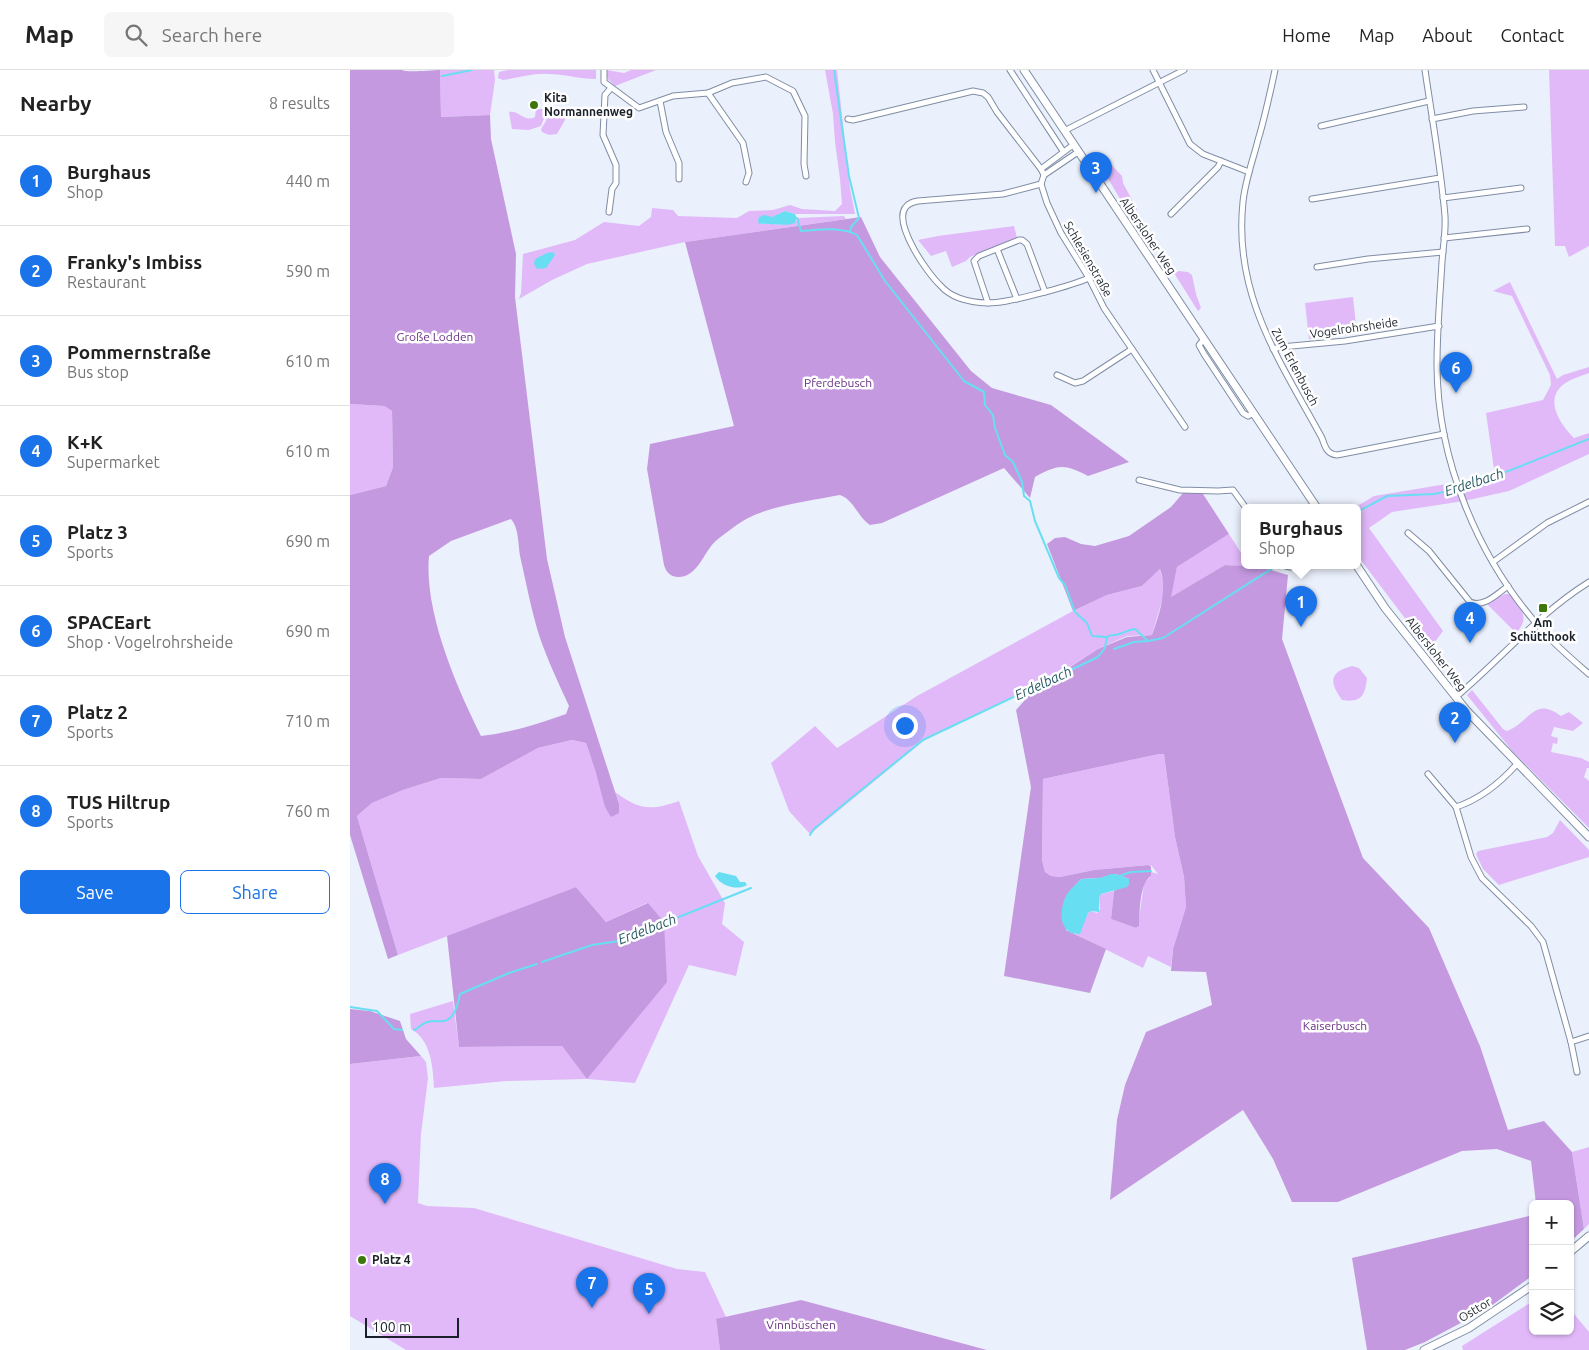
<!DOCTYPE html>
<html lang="en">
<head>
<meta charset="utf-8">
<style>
	:root { --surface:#fff; --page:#f6f6f6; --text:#222; --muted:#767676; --line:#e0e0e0; --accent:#1a73e8 }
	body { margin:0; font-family:Ubuntu,sans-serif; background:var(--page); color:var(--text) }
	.controls { position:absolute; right:15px; bottom:15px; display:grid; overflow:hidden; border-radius:8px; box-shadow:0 1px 4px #0004 }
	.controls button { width:45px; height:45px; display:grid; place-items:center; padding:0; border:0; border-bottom:1px solid var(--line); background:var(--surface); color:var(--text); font:25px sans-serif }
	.scale { position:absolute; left:15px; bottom:12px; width:94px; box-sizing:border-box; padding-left:5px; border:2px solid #1b212a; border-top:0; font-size:14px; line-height:18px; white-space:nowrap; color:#1b212a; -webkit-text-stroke:4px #fefefe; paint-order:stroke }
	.you { position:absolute; left:554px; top:655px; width:18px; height:18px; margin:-12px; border:4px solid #fff; border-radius:50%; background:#1a73e8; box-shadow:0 0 0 8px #1a73e833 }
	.badge { display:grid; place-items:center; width:32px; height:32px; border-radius:50%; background:var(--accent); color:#fff; font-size:16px; font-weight:700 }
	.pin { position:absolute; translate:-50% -41px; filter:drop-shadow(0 1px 2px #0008) }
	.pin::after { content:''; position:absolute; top:26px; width:18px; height:15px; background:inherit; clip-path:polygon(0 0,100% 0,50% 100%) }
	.popup { position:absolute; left:891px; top:434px; width:120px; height:65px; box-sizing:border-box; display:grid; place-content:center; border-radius:8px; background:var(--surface); filter:drop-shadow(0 1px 4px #0005); font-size:16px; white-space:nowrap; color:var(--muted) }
	.popup b { font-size:19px; color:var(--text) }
	.popup::after { content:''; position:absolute; left:50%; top:100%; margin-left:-10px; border:10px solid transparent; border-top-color:var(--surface) }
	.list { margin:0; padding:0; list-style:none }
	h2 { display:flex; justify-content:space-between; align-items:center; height:65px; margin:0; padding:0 20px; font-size:21px }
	h2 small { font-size:16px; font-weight:400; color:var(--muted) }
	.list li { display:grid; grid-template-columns:32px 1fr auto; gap:15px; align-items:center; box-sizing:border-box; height:90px; padding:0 20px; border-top:1px solid var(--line) }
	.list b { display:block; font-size:19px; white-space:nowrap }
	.list p { margin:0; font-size:16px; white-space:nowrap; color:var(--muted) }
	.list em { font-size:16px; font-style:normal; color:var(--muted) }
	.actions { display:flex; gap:10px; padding:15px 20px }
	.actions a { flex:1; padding:11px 0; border:1px solid var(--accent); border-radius:8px; text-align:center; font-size:18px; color:var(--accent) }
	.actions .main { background:var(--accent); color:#fff }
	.icon { flex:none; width:28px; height:28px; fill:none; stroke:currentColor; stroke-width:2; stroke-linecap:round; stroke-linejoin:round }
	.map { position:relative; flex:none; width:1239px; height:1280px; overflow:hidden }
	header { display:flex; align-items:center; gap:30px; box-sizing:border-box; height:70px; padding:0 25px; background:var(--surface); border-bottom:1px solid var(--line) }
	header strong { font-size:24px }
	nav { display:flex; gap:28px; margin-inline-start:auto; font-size:18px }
	.search { width:350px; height:45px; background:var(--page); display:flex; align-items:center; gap:12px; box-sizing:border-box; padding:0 18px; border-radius:8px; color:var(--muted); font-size:19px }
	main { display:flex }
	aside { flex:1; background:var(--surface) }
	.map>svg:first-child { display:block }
	.green { fill:#e1b9f9 }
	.forest { fill:#c599e0; fill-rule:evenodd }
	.water { fill:#68def3 }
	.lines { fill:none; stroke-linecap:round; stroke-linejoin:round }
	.stream { stroke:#68def3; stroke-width:2 }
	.street-casing { stroke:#7f8da5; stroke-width:7 }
	.secondary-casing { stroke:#7f8da5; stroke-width:9 }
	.street { stroke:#fff; stroke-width:5 }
	.secondary { stroke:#fff; stroke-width:7 }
	.poi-dot { fill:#3d760a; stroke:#fefefe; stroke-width:2 }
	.labels { text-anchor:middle; stroke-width:5; stroke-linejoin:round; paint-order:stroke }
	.poi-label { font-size:12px; font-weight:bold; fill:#1b212a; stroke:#fefefe; text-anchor:start }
	.street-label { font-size:12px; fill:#1b212a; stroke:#fefefe }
	.park-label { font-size:12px; fill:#683184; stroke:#fefefe }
	.water-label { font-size:14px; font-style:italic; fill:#295b65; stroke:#fefefe }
</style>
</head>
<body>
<header>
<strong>Map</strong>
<div class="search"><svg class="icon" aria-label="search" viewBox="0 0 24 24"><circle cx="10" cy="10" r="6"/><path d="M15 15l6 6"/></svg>Search here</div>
<nav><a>Home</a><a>Map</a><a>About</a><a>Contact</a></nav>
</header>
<main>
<aside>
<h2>Nearby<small>8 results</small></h2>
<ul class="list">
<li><span class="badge">1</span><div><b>Burghaus</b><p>Shop</p></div><em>440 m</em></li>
<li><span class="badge">2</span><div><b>Franky's Imbiss</b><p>Restaurant</p></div><em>590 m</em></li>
<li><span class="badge">3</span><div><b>Pommernstraße</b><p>Bus stop</p></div><em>610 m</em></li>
<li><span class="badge">4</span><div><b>K+K</b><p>Supermarket</p></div><em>610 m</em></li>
<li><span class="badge">5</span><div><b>Platz 3</b><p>Sports</p></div><em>690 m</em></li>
<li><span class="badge">6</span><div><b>SPACEart</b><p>Shop · Vogelrohrsheide</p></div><em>690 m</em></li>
<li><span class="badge">7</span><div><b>Platz 2</b><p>Sports</p></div><em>710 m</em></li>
<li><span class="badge">8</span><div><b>TUS Hiltrup</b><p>Sports</p></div><em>760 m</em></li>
</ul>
<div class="actions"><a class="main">Save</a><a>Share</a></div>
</aside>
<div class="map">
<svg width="1239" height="1280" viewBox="0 0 1239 1280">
	<rect width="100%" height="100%" fill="#ebf1fc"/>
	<g class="green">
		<path d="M90,0h54l1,10 -5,35 -49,2z"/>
		<path d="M158,0h88v9c-17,0 -32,-5 -48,-5 -15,-1 -30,4 -45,6l-5,-2 1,-6z"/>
		<path d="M257,0l17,3 7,-3h25l-41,16 -9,-9z"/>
		<path d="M475,0h12l13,118 5,26h-60l-10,-3 -26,13c15,-1 24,3 38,-3v-3l47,-2 2,3 -161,23 -98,22 -35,16 -33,19 2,-6 2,-39 52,-14 29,-18 35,4 12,-9 1,-9 21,2 5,6 59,2 12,-7 24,-1 17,-5 12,4 33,2 7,-7 -2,-25 -5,-37 -2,-28z"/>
		<path d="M1199,0h40v176l-20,11 -4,-11h-10z"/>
		<path d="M213,38h3l-1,12 -8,14 -8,1 -7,-3 -1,-3 5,-8 1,-9h8v-3h8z"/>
		<path d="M195,39v7l-4,10 -12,4 -17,-1 -3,-17c11,-2 15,11 26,5l1,-8z"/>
		<path d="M753,89h3l16,17 1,7 14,26 -2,2 -5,1 -4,-3 -26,-44z"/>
		<path d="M664,156l3,12 -47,19 -4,4 -14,6 -6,-16 -15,5 -13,-16 20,-4z"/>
		<path d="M829,201l9,1 4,3 4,19 5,14 -3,3 -24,-38z"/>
		<path d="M1160,212l47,97 6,-4 26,-8v6c-8,3 -18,6 -25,11 -21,16 -3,41 10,54l15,-5v21l-80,37 -45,10 -72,11 -23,16 74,103 -14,19 -72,-95v-47h-3l20,-12 121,-20 -9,-63 57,-13 8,-15 -1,-10 -38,-79 -19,-5z"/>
		<path d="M1003,227l4,37 -48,5 -4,-36z"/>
		<path d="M0,334l34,2 8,5 1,56 -7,19 -36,9z"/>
		<path d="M879,464l16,25v7l5,1 -25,-2 -55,33 7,-31z"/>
		<path d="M810,499l5,21 -13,45 -25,1 -29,13 -41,26 -130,63 -117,96 -21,-23 -18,-48 44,-37 22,22 80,-52 156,-85 34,-16 35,-9z"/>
		<path d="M1155,524h4c12,14 22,23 7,39l-30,-30z"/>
		<path d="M1002,596l7,2 8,10c-2,18 -6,25 -25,22 -13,-18 -13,-28 10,-34z"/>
		<path d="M1122,620l31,39 4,2c24,-10 27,-35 54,-15l8,-4 14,11 -10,8 -19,-4 -3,9 7,2 -1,6 -4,-1 -2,9 30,6 8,4v6h-2l-3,9 5,4v47l-76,-76 -46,-57z"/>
		<path d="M222,670l14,3 10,30 23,31 -4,-12c25,18 35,19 64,9l19,55 27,47 -3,21 22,18 -8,34 -47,-11 -54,118 -48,-4 -81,2 -72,7c-1,-21 -3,-48 -23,-59l-1,-15 43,-13 6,46 103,-1 25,32 60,-175 -41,19 -30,-35 -178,68 -41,-139 15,-13 31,-13 38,-12 40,1 57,-31z"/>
		<path d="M809,684h5l11,83 9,40 2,30 -13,42 -2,18 -23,-11 -5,12 -68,-34h3l10,-21 3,-2 6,2 3,-4 -1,-11 2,-4 13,-3 -3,28 25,9 2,-1 6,-44 7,-7v-4l7,2 -7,-9v2l-4,-2 -53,5 -34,7 -9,-1 -6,-4 -3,-12 1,-81z"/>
		<path d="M1210,750l29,30v7l-90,28 -16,-16 -7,-15 2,-3 69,-14 6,-4z"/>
		<path d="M71,986l5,6 2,16 -7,56 -3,69 9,3 47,2 203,61 28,3 21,45 -10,3 4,30h-314l-56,-34v-252z"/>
		<path d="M1239,1077v77l-5,5 -12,-77z"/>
		<path d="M1183,1231v30h37v-22l19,23v18h-126l-1,-4z"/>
	</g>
	<g class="forest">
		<path d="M0,0h52c6,3 29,0 38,0l1,47 49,-2 1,24 25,115 -1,43 32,262 18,78 54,167v9l-8,4 -6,-10 -9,-34 -10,-30 -14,-3 -34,8 -57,31 -40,-1 -38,12 -31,13 -15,13 41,139 -10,4 -38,-124v-340l36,-9 7,-19 -1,-56 -8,-5 -34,-2zM161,449c8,9 7,25 9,37 6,26 11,53 19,79 8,24 19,47 30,71l-3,8c-28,10 -56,19 -85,22 -25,-50 -57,-124 -52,-180l22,-15z"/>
		<path d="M511,147l19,40 91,114 21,17 59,17 78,57 -41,14c-24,-12 -29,-12 -53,1l-5,21 -26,-30 -122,55 -12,2c-13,-9 -16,-25 -30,-30 -26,5 -58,9 -83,19 -14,5 -27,16 -39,25 -13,10 -17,31 -33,37 -11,3 -18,-1 -21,-11l-17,-96 3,-25 84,-18 -49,-184z"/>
		<path d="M833,423l20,1 26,40 -52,33 -6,30 54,-32 35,2 28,8 -6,64 81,219 66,70 51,118 28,84 36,-9 28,31 12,77 -14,13v-38h-34l-5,-43 -34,-12 -35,2 -124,51h-46l-19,-43 -30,-49 -133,90 7,-80 8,-35 21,-53 66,-27 -6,-33 -35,-1 2,-22 13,-42 -2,-30 -9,-40 -11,-83h-5l-116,25 -1,81 3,12 6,4 9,1 34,-7 54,-5 3,2v9c-12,7 -11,37 -12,50l-3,2 -25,-9 3,-28c4,-4 11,-3 15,-7v-5l-13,-5 -16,4 -19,1 -9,10 -6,41 40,19 -16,44 -86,-17 27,-189 -15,-77 17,-19 65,-42 29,-12 25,-2c7,-20 16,-45 8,-66l-18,17 -35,9 -34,16 -26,-67 8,-6 10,-1 16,7 14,2 34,-10 42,-29z"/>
		<path d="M226,817l30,35 42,-19 16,19 3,60 -80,97 -25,-33 -103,1 -12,-111z"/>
		<path d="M0,939l20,2 30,10 6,18 15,17 -71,8z"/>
		<path d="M1183,1145v60l-46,34 -62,33 -20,8h-38l-15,-92z"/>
		<path d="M451,1230l186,50h-267l-4,-31z"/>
	</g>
	<g class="water">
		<path d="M435,141l10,3 2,4 -2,5c-11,4 -24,0 -36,1l-1,-3 1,-4 5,-2 8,2z"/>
		<path d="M203,182l2,3 -9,13 -9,1 -3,-5 1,-5 12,-6z"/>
		<path d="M369,802l17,4 4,6h5l2,3c-10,6 -26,1 -32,-9z"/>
		<path d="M761,804h5l13,5v5l-2,3 -26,7 -2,4v14l-8,-1 -3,2 -8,21c-21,1 -21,-22 -15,-36 3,-8 11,-13 16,-19l19,-1z"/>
	</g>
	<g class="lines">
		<g class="stream">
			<path d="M484,0l15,106 10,42 -8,9 -1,4"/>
			<path d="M92,6l30,-6"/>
			<path d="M447,148l4,13c18,-1 40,-5 56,4l28,46 79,100 20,11 1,13 8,10 2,13 10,27 8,7 9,20 2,14 6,5 5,20 24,57 6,7 10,27 12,11 5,13 15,1"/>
			<path d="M1007,442l30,-16 47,-2 34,-7 121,-48"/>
			<path d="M764,579l20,-7 14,-1"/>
			<path d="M460,765l4,-6 30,-25 79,-64 175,-83 7,-9 2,-11c4,-3 7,-1 12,-3 6,-1 9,-5 16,-5l13,12 15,-3 113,-72"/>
			<path d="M769,806l12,-4 20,-1"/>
			<path d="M192,892l50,-17 27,-4 132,-53"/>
			<path d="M0,937l27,4 17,18 8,1"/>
			<path d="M64,960c5,-2 8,-7 14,-8 5,-2 11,0 16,-1 11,-2 14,-18 16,-27l49,-21 28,-9"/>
		</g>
		<g class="street-casing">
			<g id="street">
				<path d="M254,0v12l35,26 34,-12 35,-3 24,-10 34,-6 27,14 12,25 -1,48 2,12"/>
				<path d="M660,0l53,81"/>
				<path d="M803,0l37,74 13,10 46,18"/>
				<path d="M925,0c-5,23 -10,47 -17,70 -5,20 -13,41 -15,62 -10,93 37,159 79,236 3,9 5,16 15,17l107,-21"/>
				<path d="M1075,0c7,48 16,98 20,146 1,16 -2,31 -3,46 -2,34 -5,68 -5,102 0,96 41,195 105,266 14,16 31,30 47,44"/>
				<path d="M358,23l35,50 6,30 -3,9"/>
				<path d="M310,31l6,31 13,31v16"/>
				<path d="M498,49l5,1 120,-29 10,2 5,4 9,15 44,57 3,6 -3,9 6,19 14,30 28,45 15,30 81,119"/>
				<path d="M1082,49l41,-8 51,-4"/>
				<path d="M971,56l108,-25"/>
				<path d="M714,61l120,-61"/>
				<path d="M691,99l32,-24"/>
				<path d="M694,105l34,-23"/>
				<path d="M691,114l-38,10 -85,7c-5,1 -10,2 -13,7 -11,17 22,65 35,77 5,6 11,10 19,13 30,11 57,1 86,-6 15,-4 30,-8 44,-14"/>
				<path d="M1093,128l78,-10"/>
				<path d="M962,129l128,-21"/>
				<path d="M259,142l3,-23 4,-6v-18l-13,-30 2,-40 6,-7"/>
				<path d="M821,144l47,-47 3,-6"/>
				<path d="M1094,168l83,-9"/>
				<path d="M647,179l20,50"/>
				<path d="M967,197l51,-8 75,-7"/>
				<path d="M638,233l-14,-42 5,-5 40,-16h3l5,4 18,48"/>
				<path d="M854,269l-5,6 5,9 39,59 5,3 6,-3"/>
				<path d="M923,279l8,-2 64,-6 94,-15"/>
				<path d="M707,305l18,8 8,-2 49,-32"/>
				<path d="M789,410l41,10 38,1 15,-1 13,18"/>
				<path d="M1058,463l21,18 41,51c14,6 27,-8 38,-16"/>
				<path d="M1143,492l54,-39 42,-21"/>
				<path d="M936,496l4,1 4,-1"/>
				<path d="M1106,627c45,-38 83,-84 133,-115"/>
				<path d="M1078,704l28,33c25,-8 44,-24 61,-43"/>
				<path d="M1106,737l15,50 11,21 49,48 12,16 28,100 6,30"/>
				<path d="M1221,972l18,-6"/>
			</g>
		</g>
		<g class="secondary-casing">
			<g id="secondary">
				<path d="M674,0l293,438"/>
				<path d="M1007,496l28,42 82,103 122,126"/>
				<path d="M1220,1182l19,-16"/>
				<path d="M1074,1280l45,-22 64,-43"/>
			</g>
		</g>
		<use href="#street" class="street"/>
		<use href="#secondary" class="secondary"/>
	</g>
	<g class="poi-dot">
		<circle cx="184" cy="35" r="5"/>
		<rect x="1188" y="533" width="10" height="10" rx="2.5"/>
		<circle cx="12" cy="1190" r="5"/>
	</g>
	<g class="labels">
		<g class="poi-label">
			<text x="194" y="32">Kita<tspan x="194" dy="14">Normannenweg</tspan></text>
			<text x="1193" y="557" text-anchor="middle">Am<tspan x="1193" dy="14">Schütthook</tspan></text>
			<text x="22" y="1194">Platz 4</text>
		</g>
		<g class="street-label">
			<text transform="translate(798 166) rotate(56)" y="4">Albersloher Weg</text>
			<text transform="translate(738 189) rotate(60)" y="4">Schlesienstraße</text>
			<text transform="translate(1004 258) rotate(-8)" y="4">Vogelrohrsheide</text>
			<text transform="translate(945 297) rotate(62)" y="4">Zum Erlenbusch</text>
			<text transform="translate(1086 584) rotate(52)" y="4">Albersloher Weg</text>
			<text transform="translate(1125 1240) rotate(-31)" y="4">Osttor</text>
		</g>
		<g class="park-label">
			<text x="85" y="271">Große Lodden</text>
			<text x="488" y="317">Pferdebusch</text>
			<text x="985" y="960">Kaiserbusch</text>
			<text x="451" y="1259">Vinnbüschen</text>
		</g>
		<g class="water-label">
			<text transform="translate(1124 412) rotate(-18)" y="5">Erdelbach</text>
			<text transform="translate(693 613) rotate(-25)" y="5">Erdelbach</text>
			<text transform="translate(297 859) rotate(-21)" y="5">Erdelbach</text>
		</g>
	</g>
</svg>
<div class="controls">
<button>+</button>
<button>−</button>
<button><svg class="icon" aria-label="layers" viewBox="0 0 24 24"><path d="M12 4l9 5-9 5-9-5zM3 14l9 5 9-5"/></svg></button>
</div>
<div class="scale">100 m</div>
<div class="you"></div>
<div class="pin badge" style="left:951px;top:557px">1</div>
<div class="popup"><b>Burghaus</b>Shop</div>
<div class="pin badge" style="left:1105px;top:673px">2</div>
<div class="pin badge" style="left:746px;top:123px">3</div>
<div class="pin badge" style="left:1120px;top:573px">4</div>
<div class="pin badge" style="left:299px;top:1244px">5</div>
<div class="pin badge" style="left:1106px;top:323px">6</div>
<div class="pin badge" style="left:242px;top:1238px">7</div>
<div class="pin badge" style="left:35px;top:1134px">8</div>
</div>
</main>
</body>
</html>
